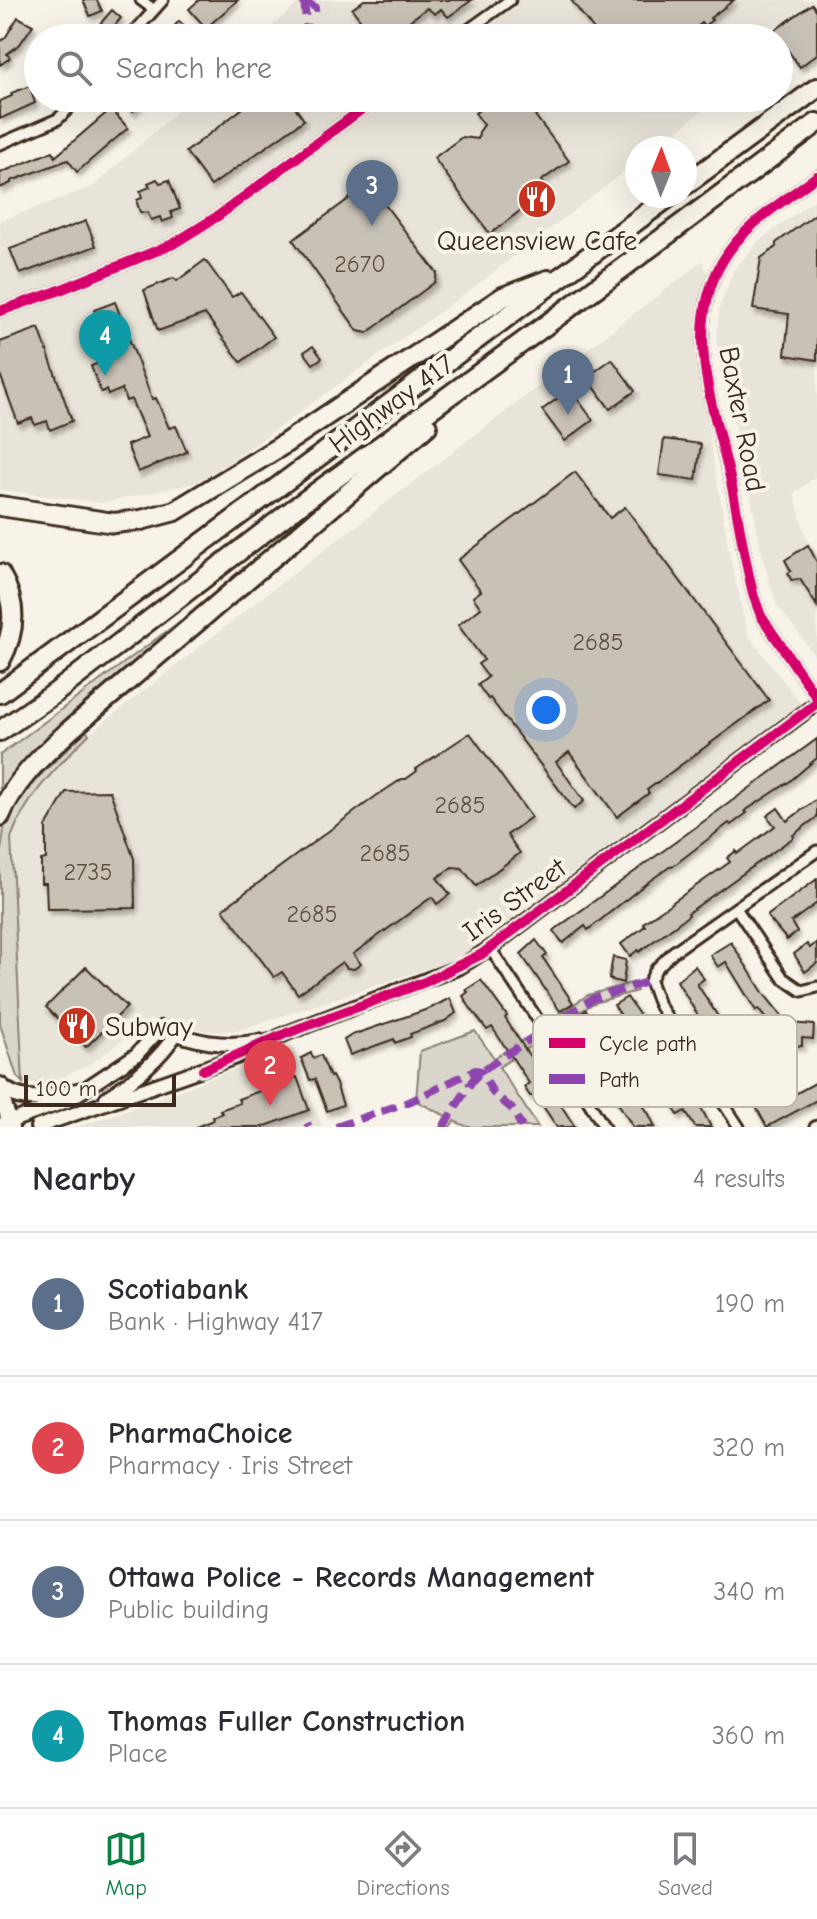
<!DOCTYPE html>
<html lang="en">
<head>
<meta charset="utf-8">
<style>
	:root { --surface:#fff; --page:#f7f7f7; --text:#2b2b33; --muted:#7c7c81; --line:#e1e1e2; --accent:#0b8043 }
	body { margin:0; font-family:"Comic Neue",sans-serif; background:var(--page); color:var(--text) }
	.compass { position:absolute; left:625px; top:136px; width:72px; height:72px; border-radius:50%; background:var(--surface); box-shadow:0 8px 32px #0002; rotate:1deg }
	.scale { position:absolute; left:24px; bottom:20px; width:152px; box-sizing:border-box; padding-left:8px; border:4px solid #3b2a1e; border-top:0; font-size:22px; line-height:28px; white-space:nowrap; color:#3b2a1e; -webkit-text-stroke:6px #f7f3e8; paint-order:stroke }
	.you { position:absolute; left:546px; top:710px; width:28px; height:28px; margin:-20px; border:6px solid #fff; border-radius:50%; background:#1a73e8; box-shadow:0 0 0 12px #1a73e833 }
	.badge { display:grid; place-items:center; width:52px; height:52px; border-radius:50%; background:var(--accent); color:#fff; font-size:26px; font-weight:700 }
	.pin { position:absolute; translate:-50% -66px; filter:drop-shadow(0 2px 4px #0008) }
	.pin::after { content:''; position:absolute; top:42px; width:28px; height:24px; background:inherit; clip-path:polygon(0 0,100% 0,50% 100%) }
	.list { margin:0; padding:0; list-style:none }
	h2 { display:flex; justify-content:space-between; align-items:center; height:104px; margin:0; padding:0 32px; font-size:34px }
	h2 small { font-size:26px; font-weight:400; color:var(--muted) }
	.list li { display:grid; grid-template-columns:52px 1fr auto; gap:24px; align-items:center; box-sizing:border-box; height:144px; padding:0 32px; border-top:2px solid var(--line) }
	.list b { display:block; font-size:30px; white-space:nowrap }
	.list p { margin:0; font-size:26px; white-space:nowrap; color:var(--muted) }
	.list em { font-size:26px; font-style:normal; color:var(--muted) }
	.icon { flex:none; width:44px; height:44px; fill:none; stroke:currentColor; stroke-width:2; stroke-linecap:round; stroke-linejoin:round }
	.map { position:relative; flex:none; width:817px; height:1127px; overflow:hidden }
	.search { position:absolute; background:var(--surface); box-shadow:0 8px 32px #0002; left:24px; right:24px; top:24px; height:88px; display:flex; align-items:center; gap:20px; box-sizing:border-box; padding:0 28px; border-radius:44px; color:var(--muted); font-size:30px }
	.sheet { height:680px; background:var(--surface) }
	nav { display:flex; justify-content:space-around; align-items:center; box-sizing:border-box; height:112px; border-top:2px solid var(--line); background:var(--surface); font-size:22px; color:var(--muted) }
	nav a { display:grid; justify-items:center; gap:4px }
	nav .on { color:var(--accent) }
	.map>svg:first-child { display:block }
	.built { fill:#e9e4d9 }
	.green { fill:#dbd6cb; stroke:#8b8074; stroke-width:2 }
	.building { fill:#c8c1b6; stroke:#3b2a1e; stroke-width:2; filter:url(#shadow) }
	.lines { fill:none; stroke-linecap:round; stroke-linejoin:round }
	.minor-casing { stroke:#3b2a1e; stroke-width:15 }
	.tertiary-casing { stroke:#3b2a1e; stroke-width:18 }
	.secondary-casing { stroke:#3b2a1e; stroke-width:20 }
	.motorway-casing { stroke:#3b2a1e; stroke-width:24 }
	.minor { stroke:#f7f3e8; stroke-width:9 }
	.tertiary { stroke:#f7f3e8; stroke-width:12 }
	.secondary { stroke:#f7f3e8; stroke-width:14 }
	.motorway { stroke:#f7f3e8; stroke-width:18 }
	.quiet { stroke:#8e44ad; stroke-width:8; stroke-dasharray:16 8; stroke-linecap:butt }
	.cycleway-casing { stroke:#f7f3e8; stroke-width:15 }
	.cycleway { stroke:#d6006c; stroke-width:10 }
	.labels { text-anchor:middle; stroke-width:8; stroke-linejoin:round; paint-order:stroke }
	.number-label { font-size:24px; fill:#5e5044 }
	.poi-label { font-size:28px; fill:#3b2a1e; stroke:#f7f3e8 }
	.street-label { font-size:28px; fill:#3b2a1e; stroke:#f7f3e8 }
	.key { fill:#f7f3e8; stroke:#bfb7ab; stroke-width:2 }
	.key-label { font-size:22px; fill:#3b2a1e }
</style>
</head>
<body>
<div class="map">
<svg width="817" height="1127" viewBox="0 0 817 1127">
	<defs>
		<filter id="shadow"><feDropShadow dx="2.5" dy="4.5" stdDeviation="2" flood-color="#0004"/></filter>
	</defs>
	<rect width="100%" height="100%" fill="#f7f3e8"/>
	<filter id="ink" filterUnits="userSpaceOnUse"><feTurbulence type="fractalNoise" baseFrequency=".0125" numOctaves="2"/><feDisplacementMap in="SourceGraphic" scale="16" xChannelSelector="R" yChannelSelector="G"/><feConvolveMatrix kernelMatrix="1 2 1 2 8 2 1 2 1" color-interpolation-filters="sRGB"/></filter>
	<g filter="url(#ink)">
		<g class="built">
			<path d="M302,0h515l-53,38h-505z"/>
			<path d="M192,98h526l-62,50h-19v14l-164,126 -240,172 -38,23 -93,20 -102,-13v-269l94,-35z"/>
			<path d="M817,198v278l-23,17 12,45 11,17v104l-41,-56 -13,-44 -18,-92 -26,-109 -3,-21 4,-31 14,-36 25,-29z"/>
			<path d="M703,261l4,13 -12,44v35l36,209 17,73 53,69 -332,246 -22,12 -208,68 -26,2 -62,-12 -64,46 -44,19 -20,-2 -12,-245 7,-20 32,-44 39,-40 175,-138z"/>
			<path d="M293,1047l29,80h-245l61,-21z"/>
		</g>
		<g class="green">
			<path d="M187,616c-26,24 -51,49 -78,72 -38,32 -88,63 -109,109v-42z"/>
			<path d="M86,731l3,3c-30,31 -63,62 -78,104l12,245 -6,-6 -17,-53v-166l5,-35 21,-34z"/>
			<path d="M635,982l2,9 -43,12 -36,23 -5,-8 35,-23z"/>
			<path d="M475,1031l19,27 34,-21 6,7 -35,23 39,60h-70l-14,-6 -4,6h-10l6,-11 -30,-15 4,-50z"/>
		</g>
		<g class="building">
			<path d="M83,0h14l5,11 -12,5z"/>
			<path d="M199,0h39l-32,28 -17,-19z"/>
			<path d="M364,0h108l-24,17 -7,-8 -6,5 -8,-6 -41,30h-11l-23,-29z"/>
			<path d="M571,0h163l-24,18 2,2 -8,6 -2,-3 -19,15h-83z"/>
			<path d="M812,4l5,7v43l-17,13 -17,-23 -4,3v-9h-15z"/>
			<path d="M112,10l9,8 -17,20h-4l-7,-6z"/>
			<path d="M18,17l15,8 -13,19 -13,10 3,4 -10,7v-23l5,-4z"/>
			<path d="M179,21l19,17h-34z"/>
			<path d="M30,86l5,17 -35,16v-18l12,-5 -1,-3z"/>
			<path d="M119,98h26l-12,13z"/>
			<path d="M256,98h44l-8,5 12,17 -93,66 -25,-34z"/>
			<path d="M495,98h27l47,63 -28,20 8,12 -3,12 -7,3 -10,-4 -39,30 -56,-76 28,-21 16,2 1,-7 5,-7 -9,-12z"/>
			<path d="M111,109l17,19 -51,44 -9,-12 -57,21v2l-11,5v-15l53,-22 2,6z"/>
			<path d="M157,179l3,4 9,-3 11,29 -9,3 2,6 -11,4 -2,-5 -9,3 -3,-7 -8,-1 -3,-9v-3l5,-2 -2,-7 10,-4 -2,-4z"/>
			<path d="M369,184l68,89 -2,9 -68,51 -9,-2 -65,-91z"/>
			<path d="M817,213v147l-32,-5 4,-41 -36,-5 8,-51 15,-11v-4z"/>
			<path d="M86,221l10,25 -76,28 -10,-25z"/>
			<path d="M205,260l27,37 9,-5 33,45 -33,25 -36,-48 -47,17 -14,-41 30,-12 3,3z"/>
			<path d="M115,302l37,97 4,-1 13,30 7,-2 11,26 -49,20 -11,-27 20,-8 -16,-38 -5,2 -4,-12 -14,6 -2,-5 -5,2 -10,-26 20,-8 -17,-48z"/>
			<path d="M39,328l33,93 -22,9 -3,-9 -12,4 -3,-7 -14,5 -18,-49v-32z"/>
			<path d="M313,346l9,12 -9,6 -9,-12z"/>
			<path d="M612,359l23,32 -25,18 -23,-32z"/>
			<path d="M570,389l23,31 -28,21 -23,-31z"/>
			<path d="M664,439l37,5 -5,36 -37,-5z"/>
			<path d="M575,472l35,46 15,-11 144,193 -122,90 2,3 -32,24 -48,-65 -13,10 28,39 -10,8 -84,-111 -2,1 -10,-14 10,-8 -10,-13 6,-4 -26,-35 23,-17 -8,-11 8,-6 -23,-31z"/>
			<path d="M808,545l9,17v44l-17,-27 -9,1 -3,-7 3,-2 -6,-11z"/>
			<path d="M470,733l61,84 -24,18 13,18 -44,33 -14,-18 -10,-1 -15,11 13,16 -13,10 -5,-7 -79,57 8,10 -7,5 -7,-1 -5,-6 -44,32 -16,-22 -8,5 -51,-68 153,-113 26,-17h4l11,-8 -1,-2z"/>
			<path d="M817,739v19l-28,24 -44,29 2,2 -16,12 -2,-2 -57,44 -1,-1 -23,16 -60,48 -3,-4 -22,17 -10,-12z"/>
			<path d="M110,791l24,68 1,49 -88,1 -1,-26h-5v-23l5,-1v-32l20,-35z"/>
			<path d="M817,799v18l-24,18 1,2 -106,76 1,2 -50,37 -1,-2 -8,6 -9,-12 24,-18 -2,-3 87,-61 -3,-4 9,-7 1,3 38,-28 -8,-10 11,-8 9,13z"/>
			<path d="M817,879v24l-26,19 6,10 -10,8 -20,-24z"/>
			<path d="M536,940l11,15 -4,3 30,45 -13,8 -39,-57z"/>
			<path d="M731,942l33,52 22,27 -11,9 -17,-21 -2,2 -30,-49 -8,5 -8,-12z"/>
			<path d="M817,942v21l-12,9 -11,-18 13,-10 3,4z"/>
			<path d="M613,957l13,3 -3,23 -14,-4z"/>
			<path d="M695,966l9,13 -7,5 67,103 -2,1 11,18 44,-24v18l-50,27 -11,-20 3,-2 -22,-29 2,-2 -29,-39 -33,-54z"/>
			<path d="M86,967l41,40 -41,40 -40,-40z"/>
			<path d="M481,980l26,36 -2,2 70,109h-18l-21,-31h-6l-6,-9 5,-4 -37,-56 -5,3 -18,-24 -6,-10 5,-4 -2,-2z"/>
			<path d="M627,997l66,95 18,35h-16l-10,-16 -7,4 -6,-10 6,-4 -64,-96z"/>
			<path d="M450,998l6,15 -11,8 -35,13 1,3 -16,6 -1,-4 -44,16 -6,-15 8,-5 79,-27z"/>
			<path d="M586,1010l11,16 -4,3 15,25 41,60 6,13h-22l-65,-104z"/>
			<path d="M790,1023l24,2 -1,14 -11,-1v8l-8,-1v-7h-5z"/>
			<path d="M311,1053l2,5 8,-3 9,22 2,-1 4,8 7,21 -16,6 -12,-32 -5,1 -9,-22z"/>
			<path d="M297,1077l12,33 -46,17h-67l17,-7 -1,-3 10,-4 -2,-3 20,-7 -2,-4z"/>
		</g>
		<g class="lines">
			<g class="minor-casing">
				<g id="minor">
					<path d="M141,0l12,9"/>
					<path d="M129,38l34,-38"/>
					<path d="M457,38l53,-38"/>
					<path d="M0,144l58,-25 21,-21"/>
					<path d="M817,176c-33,25 -74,49 -95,86 -40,69 -7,149 9,220 8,38 13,77 23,115l7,19 56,82"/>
					<path d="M0,311l55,-19 118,-48 45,-28 159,-118"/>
					<path d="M736,908l47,70 19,13 15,-4"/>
					<path d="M490,948l54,81 60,98"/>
					<path d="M739,1127l-80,-122 -9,-24 6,-12 17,-17 144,-101"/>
					<path d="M815,1127l2,-1"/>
				</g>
			</g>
			<g class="tertiary-casing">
				<g id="tertiary">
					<path d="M106,1098c27,-17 52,-37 70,-64"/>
					<path d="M0,1125l67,-24 69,-46 25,-27c34,14 62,20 99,13"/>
					<path d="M37,1127l199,-70 51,-24 173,-66 30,-19 327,-245"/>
				</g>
			</g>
			<g class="secondary-casing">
				<g id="secondary">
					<path d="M0,1085c22,23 55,10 82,5"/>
					<path d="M0,1091l11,36"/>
				</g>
			</g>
			<g class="motorway-casing">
				<g id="motorway">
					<path d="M685,185l132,-97"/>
					<path d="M0,506l114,17 27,-3 34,-9 106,-65 222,-149 45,-17"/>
					<path d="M0,574c17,29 16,58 0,87"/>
					<path d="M0,693l670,-497"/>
					<path d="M0,731l55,-38 240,-185 251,-183 271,-202"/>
					<path d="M0,816c14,-35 43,-61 70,-86l357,-304"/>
				</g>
			</g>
			<use href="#minor" class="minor"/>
			<use href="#tertiary" class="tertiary"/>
			<use href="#secondary" class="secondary"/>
			<use href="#motorway" class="motorway"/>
			<g class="quiet">
				<path d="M304,0l3,31"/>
				<path d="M305,1l11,7 11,-1"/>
				<path d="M307,1123l2,4"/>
				<path d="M336,1127l75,-26 64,-31 6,1 12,22 19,16 10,18"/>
				<path d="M443,1127l29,-46 9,-10 111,-72 58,-18"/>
			</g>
			<g class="cycleway-casing">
				<g id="cycleway">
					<path d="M817,176c-33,25 -74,49 -95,86 -40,69 -7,149 9,220 8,38 13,77 23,115l7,19 56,82"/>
					<path d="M0,311l55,-19 118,-48 45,-28 159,-118"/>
					<path d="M203,1070l84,-37 138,-51 57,-28 335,-251"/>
				</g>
			</g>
			<use href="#cycleway" class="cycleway"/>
		</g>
	</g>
	<defs>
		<g id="restaurant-disc" transform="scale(2)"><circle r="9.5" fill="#c8321e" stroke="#f7f3e8"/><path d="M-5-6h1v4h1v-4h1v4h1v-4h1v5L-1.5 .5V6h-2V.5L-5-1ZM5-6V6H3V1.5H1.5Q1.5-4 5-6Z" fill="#fff"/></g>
	</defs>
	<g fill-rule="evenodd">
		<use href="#restaurant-disc" x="537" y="199"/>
		<use href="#restaurant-disc" x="77" y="1026"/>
	</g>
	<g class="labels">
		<g class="number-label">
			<text x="360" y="272">2670</text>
			<text x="598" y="650">2685</text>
			<text x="460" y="813">2685</text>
			<text x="385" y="861">2685</text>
			<text x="88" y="880">2735</text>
			<text x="312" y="922">2685</text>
		</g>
		<g class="poi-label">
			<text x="537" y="250">Queensview Cafe</text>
			<text x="105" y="1036" text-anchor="start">Subway</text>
		</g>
		<g class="street-label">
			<text transform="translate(391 403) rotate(-36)" y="10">Highway 417</text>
			<text transform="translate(743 419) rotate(79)" y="10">Baxter Road</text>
			<text transform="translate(514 899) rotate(-36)" y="10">Iris Street</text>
		</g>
	</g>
	<rect x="533" y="1015" width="264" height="92" rx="12" class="key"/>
	<rect x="549" y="1038" width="36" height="10" fill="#d6006c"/>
	<rect x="549" y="1074" width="36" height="10" fill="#8e44ad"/>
	<g class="key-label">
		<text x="599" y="1051">Cycle path</text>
		<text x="599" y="1087">Path</text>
	</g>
</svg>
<svg class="compass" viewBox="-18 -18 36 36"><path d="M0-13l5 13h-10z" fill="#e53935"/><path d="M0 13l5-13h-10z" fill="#7c7c81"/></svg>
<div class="scale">100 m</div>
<div class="you"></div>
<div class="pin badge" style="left:568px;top:415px;background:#5c6f8a">1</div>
<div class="pin badge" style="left:270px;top:1106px;background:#e0444e">2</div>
<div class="pin badge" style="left:372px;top:226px;background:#5c6f8a">3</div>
<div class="pin badge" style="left:105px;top:376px;background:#0f9aa8">4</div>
<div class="search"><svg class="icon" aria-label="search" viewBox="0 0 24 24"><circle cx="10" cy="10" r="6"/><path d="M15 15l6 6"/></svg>Search here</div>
</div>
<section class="sheet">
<h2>Nearby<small>4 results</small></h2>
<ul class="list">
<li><span class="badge" style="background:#5c6f8a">1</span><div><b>Scotiabank</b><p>Bank · Highway 417</p></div><em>190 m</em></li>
<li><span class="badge" style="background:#e0444e">2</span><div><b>PharmaChoice</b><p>Pharmacy · Iris Street</p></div><em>320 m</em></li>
<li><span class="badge" style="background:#5c6f8a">3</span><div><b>Ottawa Police - Records Management</b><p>Public building</p></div><em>340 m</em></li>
<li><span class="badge" style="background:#0f9aa8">4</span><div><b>Thomas Fuller Construction</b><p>Place</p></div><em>360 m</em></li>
</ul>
</section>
<nav>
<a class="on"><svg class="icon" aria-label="map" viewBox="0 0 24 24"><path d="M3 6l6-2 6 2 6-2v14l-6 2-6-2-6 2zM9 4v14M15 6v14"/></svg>Map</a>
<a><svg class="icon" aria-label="directions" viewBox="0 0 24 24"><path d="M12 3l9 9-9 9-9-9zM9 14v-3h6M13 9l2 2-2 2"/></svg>Directions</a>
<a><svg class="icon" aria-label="saved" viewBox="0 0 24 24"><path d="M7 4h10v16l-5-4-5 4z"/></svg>Saved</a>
</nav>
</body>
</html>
